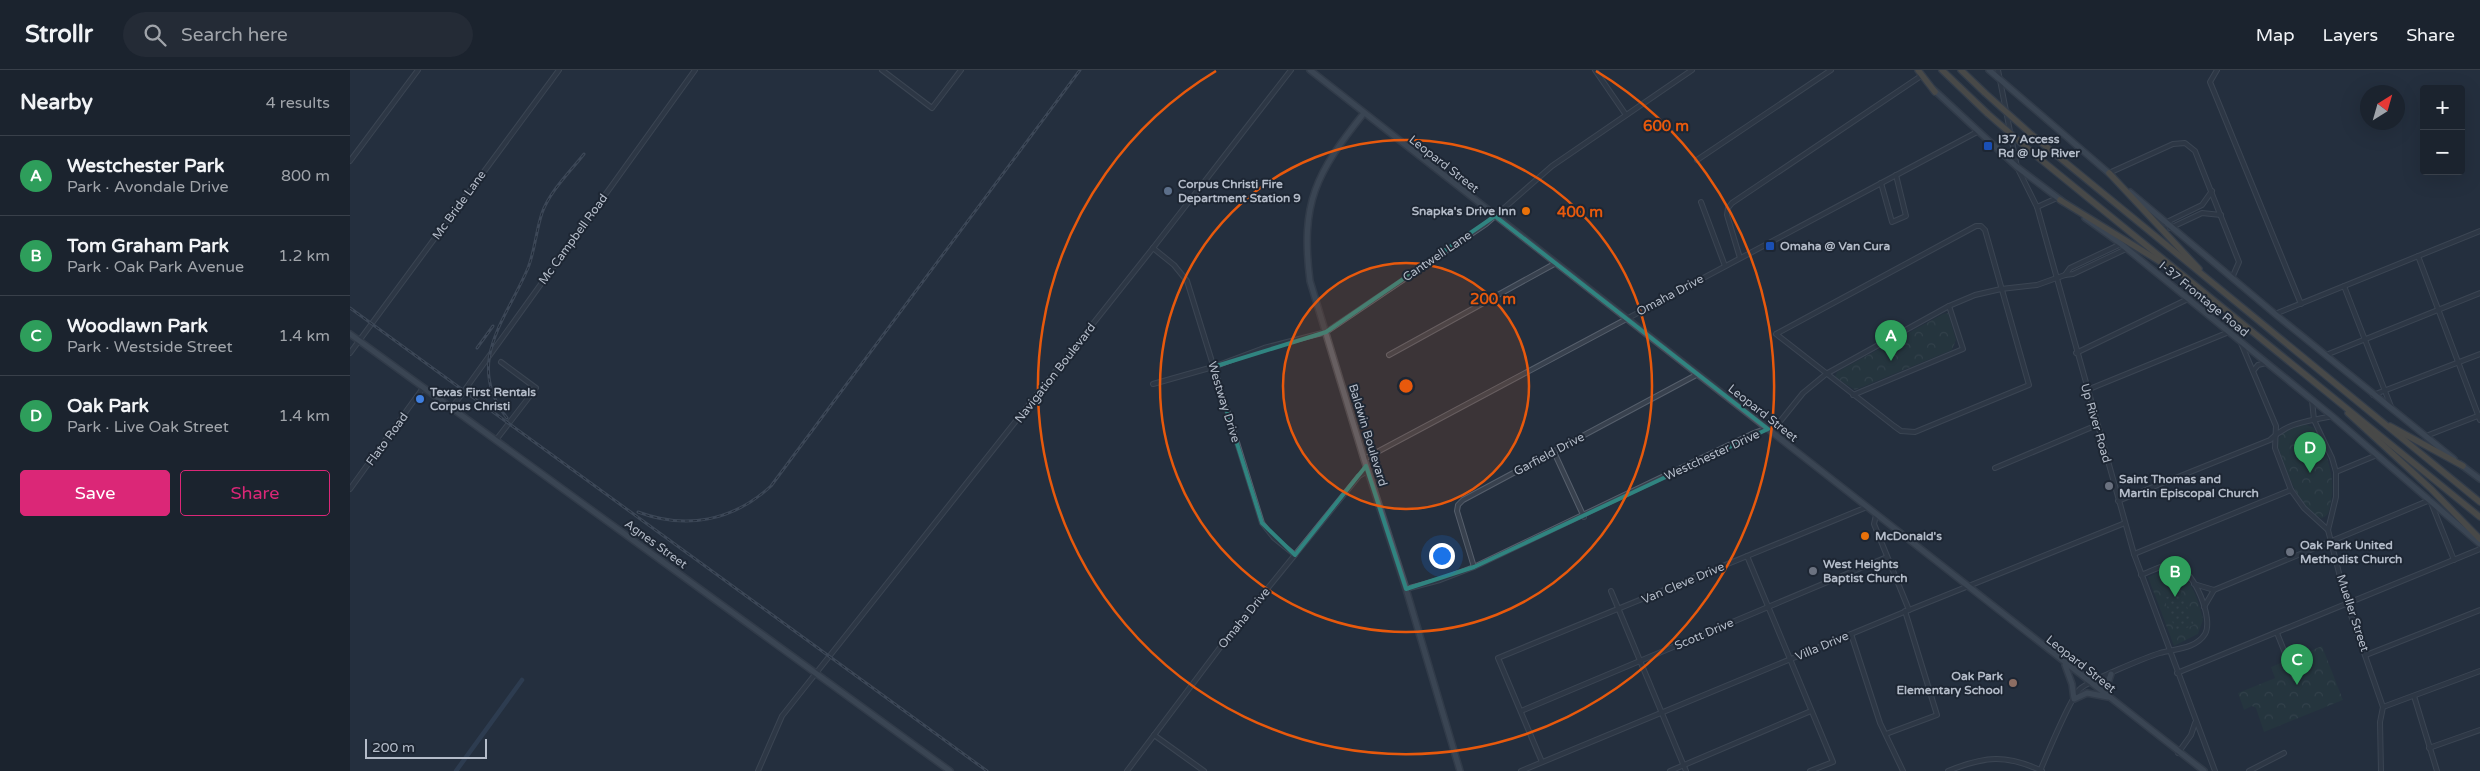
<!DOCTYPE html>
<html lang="en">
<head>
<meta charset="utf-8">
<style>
	:root { --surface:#1b232e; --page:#242b36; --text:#f1f3f6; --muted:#a0a4aa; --line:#39404a; --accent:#db2777 }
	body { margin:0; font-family:"Varela Round",sans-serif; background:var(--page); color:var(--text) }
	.controls { position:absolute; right:15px; top:15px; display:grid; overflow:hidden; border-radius:5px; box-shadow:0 5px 20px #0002 }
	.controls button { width:45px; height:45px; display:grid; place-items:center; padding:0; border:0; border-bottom:1px solid var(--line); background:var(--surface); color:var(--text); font:25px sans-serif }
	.compass { position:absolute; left:2010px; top:15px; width:45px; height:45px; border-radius:50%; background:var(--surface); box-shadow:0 5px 20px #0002; rotate:37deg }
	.scale { position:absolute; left:15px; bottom:12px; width:122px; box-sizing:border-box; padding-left:5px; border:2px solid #b4bcc9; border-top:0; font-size:14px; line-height:18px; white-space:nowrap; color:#b4bcc9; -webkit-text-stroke:4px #1d2633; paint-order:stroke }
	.you { position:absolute; left:1091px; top:485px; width:18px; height:18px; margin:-12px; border:4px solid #fff; border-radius:50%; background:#1a73e8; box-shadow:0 0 0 8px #1a73e833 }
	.badge { display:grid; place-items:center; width:32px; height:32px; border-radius:50%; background:var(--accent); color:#fff; font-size:16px; font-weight:700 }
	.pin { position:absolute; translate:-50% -41px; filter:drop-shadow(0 1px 2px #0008) }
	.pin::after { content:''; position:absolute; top:26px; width:18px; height:15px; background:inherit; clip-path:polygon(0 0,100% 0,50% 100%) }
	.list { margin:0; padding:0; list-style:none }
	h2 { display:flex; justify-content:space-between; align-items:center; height:65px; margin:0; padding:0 20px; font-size:21px }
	h2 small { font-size:16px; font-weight:400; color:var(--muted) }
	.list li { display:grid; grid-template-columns:32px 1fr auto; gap:15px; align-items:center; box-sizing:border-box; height:80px; padding:0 20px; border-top:1px solid var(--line) }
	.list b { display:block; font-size:19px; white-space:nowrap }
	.list p { margin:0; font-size:16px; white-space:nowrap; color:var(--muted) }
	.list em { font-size:16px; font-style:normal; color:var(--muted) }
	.actions { display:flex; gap:10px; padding:15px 20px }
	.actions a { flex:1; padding:11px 0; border:1px solid var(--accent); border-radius:5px; text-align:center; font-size:18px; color:var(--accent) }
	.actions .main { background:var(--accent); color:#fff }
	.icon { flex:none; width:28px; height:28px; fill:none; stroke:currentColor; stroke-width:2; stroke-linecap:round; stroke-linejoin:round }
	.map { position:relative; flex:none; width:2130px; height:701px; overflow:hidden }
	header { display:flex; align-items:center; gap:30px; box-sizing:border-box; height:70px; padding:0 25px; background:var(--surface); border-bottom:1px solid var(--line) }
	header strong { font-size:24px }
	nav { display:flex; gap:28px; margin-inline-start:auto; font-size:18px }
	.search { width:350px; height:45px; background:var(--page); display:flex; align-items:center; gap:12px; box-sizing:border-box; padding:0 18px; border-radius:28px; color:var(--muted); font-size:19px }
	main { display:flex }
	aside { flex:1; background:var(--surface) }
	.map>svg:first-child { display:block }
	.forest { fill:url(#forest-crowns) }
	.garden { fill:url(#garden-dots) }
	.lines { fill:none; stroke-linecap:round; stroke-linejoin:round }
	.canal { stroke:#394c67; stroke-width:4.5 }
	.minor-casing { stroke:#565f6c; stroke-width:6 }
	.major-casing { stroke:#414a57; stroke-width:8 }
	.highway-casing { stroke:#434c59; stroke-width:8 }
	.minor { stroke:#38414e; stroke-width:4 }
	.major { stroke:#56606e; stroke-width:5 }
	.highway { stroke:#746855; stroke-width:5.5 }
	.rail-casing { stroke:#5a6575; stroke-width:3 }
	.rail { stroke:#1d2633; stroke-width:1; stroke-dasharray:4; stroke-linecap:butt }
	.highway-bridge-casing { stroke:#434c59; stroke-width:8; stroke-linecap:butt }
	.highway-bridge { stroke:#746855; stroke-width:5.5 }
	.marked { fill:none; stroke:#308480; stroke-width:4; stroke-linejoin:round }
	.ring { fill:none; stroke:#e8590c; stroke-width:2.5 }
	.transit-dot { fill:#1a4fb4; stroke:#1d2633; stroke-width:2 }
	.service-dot { fill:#5c6f8a; stroke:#1d2633; stroke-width:2 }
	.food-dot { fill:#e8710a; stroke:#1d2633; stroke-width:2 }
	.shop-dot { fill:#3f7fe0; stroke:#1d2633; stroke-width:2 }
	.worship-dot { fill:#6b7280; stroke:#1d2633; stroke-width:2 }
	.education-dot { fill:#8d6e63; stroke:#1d2633; stroke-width:2 }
	.labels { text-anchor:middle; stroke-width:4; stroke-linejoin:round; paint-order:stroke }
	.poi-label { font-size:12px; font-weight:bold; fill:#b4bcc9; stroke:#1d2633; text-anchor:start }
	.street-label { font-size:12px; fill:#b4bcc9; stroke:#1d2633 }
	.centre { fill:#e8590c; stroke:#1d2633; stroke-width:2.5 }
	.ring-label { font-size:15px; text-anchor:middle; font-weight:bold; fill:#e8590c; stroke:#1d2633; stroke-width:4; stroke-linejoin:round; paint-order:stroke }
</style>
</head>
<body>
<header>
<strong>Strollr</strong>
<div class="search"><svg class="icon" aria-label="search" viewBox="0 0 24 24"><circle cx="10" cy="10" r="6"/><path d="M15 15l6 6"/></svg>Search here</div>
<nav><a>Map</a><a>Layers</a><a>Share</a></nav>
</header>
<main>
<aside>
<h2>Nearby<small>4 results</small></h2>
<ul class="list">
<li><span class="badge" style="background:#2e9e5b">A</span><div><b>Westchester Park</b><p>Park · Avondale Drive</p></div><em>800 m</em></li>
<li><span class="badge" style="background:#2e9e5b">B</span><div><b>Tom Graham Park</b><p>Park · Oak Park Avenue</p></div><em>1.2 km</em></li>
<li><span class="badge" style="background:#2e9e5b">C</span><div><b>Woodlawn Park</b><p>Park · Westside Street</p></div><em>1.4 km</em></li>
<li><span class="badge" style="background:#2e9e5b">D</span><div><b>Oak Park</b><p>Park · Live Oak Street</p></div><em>1.4 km</em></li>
</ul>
<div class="actions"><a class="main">Save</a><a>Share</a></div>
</aside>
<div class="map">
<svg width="2130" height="701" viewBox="0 0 2130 701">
	<defs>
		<pattern id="forest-crowns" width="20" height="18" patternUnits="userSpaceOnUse" patternTransform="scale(1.25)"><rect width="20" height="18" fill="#263c3f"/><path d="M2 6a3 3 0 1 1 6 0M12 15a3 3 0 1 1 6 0" fill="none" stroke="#435659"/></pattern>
		<pattern id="garden-dots" width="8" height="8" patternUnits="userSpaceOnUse" patternTransform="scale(1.25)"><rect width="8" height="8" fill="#263c3f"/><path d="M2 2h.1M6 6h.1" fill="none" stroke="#435659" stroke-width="1.8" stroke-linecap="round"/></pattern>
	</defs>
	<rect width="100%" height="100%" fill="#242f3e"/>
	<g class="forest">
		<path d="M1598,243l8,27 -4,10 -97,40 -20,-13 2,-5 106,-58z"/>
		<path d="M1955,354l9,4 3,4c10,25 20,46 13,74 -1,6 -2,10 -8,12 -24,-7 -36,-50 -44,-71 -2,-15 14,-21 27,-23z"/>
		<path d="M1816,500c23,-3 33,31 37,50l-5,14 -24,12 -26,-69z"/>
		<path d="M1972,576l21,54 -79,32 -8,-24 -4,-2 -8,4 -6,-17 37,-15 -4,-11z"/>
	</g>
	<path class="garden" d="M1831,521l13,34 -18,7 -12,-34z"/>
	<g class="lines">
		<path class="canal" d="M106,701l66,-91"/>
		<g class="minor-casing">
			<g id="minor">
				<path d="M532,0l50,38 29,-38"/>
				<path d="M1245,0l31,45"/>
				<path d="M1648,0l19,97 20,40 97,347 81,217"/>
				<path d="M1867,0l-7,12 91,222"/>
				<path d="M1347,90l134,-90"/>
				<path d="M0,91l68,-91"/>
				<path d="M1759,103l64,-29 12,-1 10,8 44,111 -7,16"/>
				<path d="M1531,113l11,39 14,-6 -10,-41"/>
				<path d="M1351,132l24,64"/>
				<path d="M1687,137l20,-9"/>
				<path d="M1815,153l37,-18 10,-14"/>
				<path d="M1626,156h5l4,4 44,155 -114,47 -14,-1 -7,-5 -118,-92z"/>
				<path d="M1820,158l32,-15 19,2"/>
				<path d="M803,178l21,17 13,16 75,242 12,15 21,17"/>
				<path d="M2068,186l62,164"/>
				<path d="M1390,188l-13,-43 1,-7 4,-5 189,-127"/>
				<path d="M1715,205l5,-7 51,-24"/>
				<path d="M1994,216l48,123"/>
				<path d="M1925,244l205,-83"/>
				<path d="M1891,273l35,83 -1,22 16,42 13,18 24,22"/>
				<path d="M0,283l209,-283"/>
				<path d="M1726,283l112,-54"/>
				<path d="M1039,285l167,-92"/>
				<path d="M1976,285l154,-62"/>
				<path d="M1903,301l5,-6 8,-2"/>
				<path d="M803,314l60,-17 51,-19 62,-16 160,-108 66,-58 140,-96"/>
				<path d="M1737,320l142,-58"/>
				<path d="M1503,325l110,-46 -14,-43"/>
				<path d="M2023,325l107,-41"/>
				<path d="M1962,330l2,20 18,38 4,14v25l-8,33 19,74 36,103 -3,15 1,49"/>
				<path d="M101,339l244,-339"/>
				<path d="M2076,366l54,-21"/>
				<path d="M146,370l40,-52 -35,-26"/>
				<path d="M1204,382l30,65"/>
				<path d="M1014,389l613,-327"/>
				<path d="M1645,398l102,-43"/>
				<path d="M1986,402l41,-17"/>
				<path d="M0,419l73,-101"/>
				<path d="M1768,431l152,-61c20,-19 37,-18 62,-24"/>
				<path d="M1526,445l-2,9 35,86"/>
				<path d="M1784,484l157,-64"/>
				<path d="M1397,486l86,206 -23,9"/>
				<path d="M1124,497l-17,-56 1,-6 5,-5 235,-126"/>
				<path d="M1844,514l20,6 216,-90 24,60"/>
				<path d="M1056,519l34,-9 34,-13 280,-134 24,-9 25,-31 23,-19 123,-68 26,-11 26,-6 36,-4 28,-10 8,-1 53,-25"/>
				<path d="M1261,521l75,180"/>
				<path d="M1854,537l10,-17"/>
				<path d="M1927,563l18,45"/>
				<path d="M1501,564l29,89 23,48"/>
				<path d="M2016,585l114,-45"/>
				<path d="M1827,603l303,-124"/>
				<path d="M2064,626l23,75"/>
				<path d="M2033,637l97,-36"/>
				<path d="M1171,641l366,-154"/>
				<path d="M1536,664l51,-19 -32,-104"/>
				<path d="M804,665l50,36"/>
				<path d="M2079,678l51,-18"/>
				<path d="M1828,683l13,-18 4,-12"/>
				<path d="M1192,692l-44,-104 369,-151"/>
				<path d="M408,701l24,-55 371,-468 138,-178"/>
				<path d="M777,701l101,-134 131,-161 9,-5"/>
				<path d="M1171,701l388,-161 216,-87"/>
				<path d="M1320,701l141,-60"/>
				<path d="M1598,701c37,-15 58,-17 94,0"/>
				<path d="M1690,701c7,-16 30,-73 40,-82 8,-8 67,-32 80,-36 14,-4 36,-4 45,-19 9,-15 -11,-63 -28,-68 -11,-4 -25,5 -36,9"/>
				<path d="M1899,701l35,-18"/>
			</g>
		</g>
		<g class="major-casing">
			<g id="major">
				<path d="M960,0l894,701"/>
				<path d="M1639,0l122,105"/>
				<path d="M1583,19l84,78 45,34"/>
				<path d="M1014,43c-48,60 -64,90 -54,168l54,178 42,130 54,182"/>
				<path d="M1780,122l145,122 179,145"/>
				<path d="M1735,148l36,26 211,172 148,128"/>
				<path d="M0,264l600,437"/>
				<path d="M2110,394l20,15"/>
				<path d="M1715,595l7,19 2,15 13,-6 21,4 -1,-11 4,-12"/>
			</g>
		</g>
		<g class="highway-casing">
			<g id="highway">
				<path d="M1568,0l17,22"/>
				<path d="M1592,0l46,44"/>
				<path d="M1611,0l24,23"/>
				<path d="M1682,65l448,367"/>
				<path d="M1684,84l446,363"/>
				<path d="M1759,103l90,96"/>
				<path d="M1710,130l107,66"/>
				<path d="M1998,343l83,76 49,50"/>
				<path d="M2040,356l73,40"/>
			</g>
		</g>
		<use href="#minor" class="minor"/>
		<use href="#major" class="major"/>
		<use href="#highway" class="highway"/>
		<g class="rail-casing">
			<g id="rail">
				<path d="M0,238l637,463"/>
				<path d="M127,278l16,-22"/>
				<path d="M157,348c-43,-55 -1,-98 21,-150 7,-18 8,-37 14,-55 8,-22 28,-41 42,-59"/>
				<path d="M288,442c48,18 95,9 133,-26l309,-416"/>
			</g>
		</g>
		<use href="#rail" class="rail"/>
		<g class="highway-bridge-casing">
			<g id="highway-bridge">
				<path d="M1635,23l47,42"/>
				<path d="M1638,44l46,40"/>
			</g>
		</g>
		<use href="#highway-bridge" class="highway-bridge"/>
	</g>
	<path d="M0 0H2130V701H0ZM1145,146l273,213 -294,138 -68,22 -40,-123 -71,89 -33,-32 -49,-156 113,-35z" fill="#242f3e" fill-opacity=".55" fill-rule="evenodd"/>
	<path class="marked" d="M1145,146l273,213 -294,138 -68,22 -40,-123 -71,89 -33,-32 -49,-156 113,-35z"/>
	<circle cx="1056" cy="316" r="123" fill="#e8590c" fill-opacity=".12"/>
	<g class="ring">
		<circle cx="1056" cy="316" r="123"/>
		<circle cx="1056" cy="316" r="246"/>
		<path d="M1246 1A368 368 0 1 1 866 1"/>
	</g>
	<g class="transit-dot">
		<rect x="1633" y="71" width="10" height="10" rx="2.5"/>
		<rect x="1415" y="171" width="10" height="10" rx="2.5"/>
	</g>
	<circle class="service-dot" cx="818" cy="121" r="5"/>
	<g class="food-dot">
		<circle cx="1176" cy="141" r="5"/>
		<circle cx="1515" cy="466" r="5"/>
	</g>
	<circle class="shop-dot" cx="70" cy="329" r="5"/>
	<g class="worship-dot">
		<circle cx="1759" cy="416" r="5"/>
		<circle cx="1940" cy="482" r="5"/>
		<circle cx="1463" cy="501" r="5"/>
	</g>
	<circle class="education-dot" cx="1663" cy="613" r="5"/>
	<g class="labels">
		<g class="poi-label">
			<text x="1648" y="73">I37 Access<tspan x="1648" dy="14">Rd @ Up River</tspan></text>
			<text x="828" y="118">Corpus Christi Fire<tspan x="828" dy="14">Department Station 9</tspan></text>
			<text x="1166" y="145" text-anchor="end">Snapka's Drive Inn</text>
			<text x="1430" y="180">Omaha @ Van Cura</text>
			<text x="80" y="326">Texas First Rentals<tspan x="80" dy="14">Corpus Christi</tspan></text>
			<text x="1769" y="413">Saint Thomas and<tspan x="1769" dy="14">Martin Episcopal Church</tspan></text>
			<text x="1525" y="470">McDonald's</text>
			<text x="1950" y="479">Oak Park United<tspan x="1950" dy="14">Methodist Church</tspan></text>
			<text x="1473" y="498">West Heights<tspan x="1473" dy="14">Baptist Church</tspan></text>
			<text x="1653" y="610" text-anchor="end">Oak Park<tspan x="1653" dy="14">Elementary School</tspan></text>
		</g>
		<g class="street-label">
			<text transform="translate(1094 94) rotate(38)" y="4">Leopard Street</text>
			<text transform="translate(109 135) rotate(-54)" y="4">Mc Bride Lane</text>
			<text transform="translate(223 169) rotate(-54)" y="4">Mc Campbell Road</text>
			<text transform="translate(1087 186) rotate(-34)" y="4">Cantwell Lane</text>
			<text transform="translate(1320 225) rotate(-28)" y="4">Omaha Drive</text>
			<text transform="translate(1854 229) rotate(39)" y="4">I-37 Frontage Road</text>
			<text transform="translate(705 303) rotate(-52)" y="4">Navigation Boulevard</text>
			<text transform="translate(874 332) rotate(73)" y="4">Westway Drive</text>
			<text transform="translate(1413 343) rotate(38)" y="4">Leopard Street</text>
			<text transform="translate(1746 353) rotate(74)" y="4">Up River Road</text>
			<text transform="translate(1018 365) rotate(73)" y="4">Baldwin Boulevard</text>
			<text transform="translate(37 369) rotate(-54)" y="4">Flato Road</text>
			<text transform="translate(1199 384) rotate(-28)" y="4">Garfield Drive</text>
			<text transform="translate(1362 385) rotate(-25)" y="4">Westchester Drive</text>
			<text transform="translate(306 474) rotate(36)" y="4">Agnes Street</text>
			<text transform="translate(1333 513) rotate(-23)" y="4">Van Cleve Drive</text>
			<text transform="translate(2003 543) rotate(72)" y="4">Mueller Street</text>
			<text transform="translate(894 548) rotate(-51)" y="4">Omaha Drive</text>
			<text transform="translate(1354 564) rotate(-23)" y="4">Scott Drive</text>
			<text transform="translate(1472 576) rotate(-23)" y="4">Villa Drive</text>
			<text transform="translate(1731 594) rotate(38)" y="4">Leopard Street</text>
		</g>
	</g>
	<circle cx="1056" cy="316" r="8" class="centre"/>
	<g class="ring-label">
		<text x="1316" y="61">600 m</text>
		<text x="1230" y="147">400 m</text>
		<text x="1143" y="234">200 m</text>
	</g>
</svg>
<div class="controls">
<button>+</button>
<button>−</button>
</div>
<svg class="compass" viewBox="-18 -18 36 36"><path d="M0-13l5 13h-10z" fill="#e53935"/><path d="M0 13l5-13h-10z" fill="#a0a4aa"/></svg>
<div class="scale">200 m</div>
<div class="you"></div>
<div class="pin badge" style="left:1541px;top:291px;background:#2e9e5b">A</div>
<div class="pin badge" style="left:1825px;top:527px;background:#2e9e5b">B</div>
<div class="pin badge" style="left:1947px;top:615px;background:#2e9e5b">C</div>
<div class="pin badge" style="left:1960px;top:403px;background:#2e9e5b">D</div>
</div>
</main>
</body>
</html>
